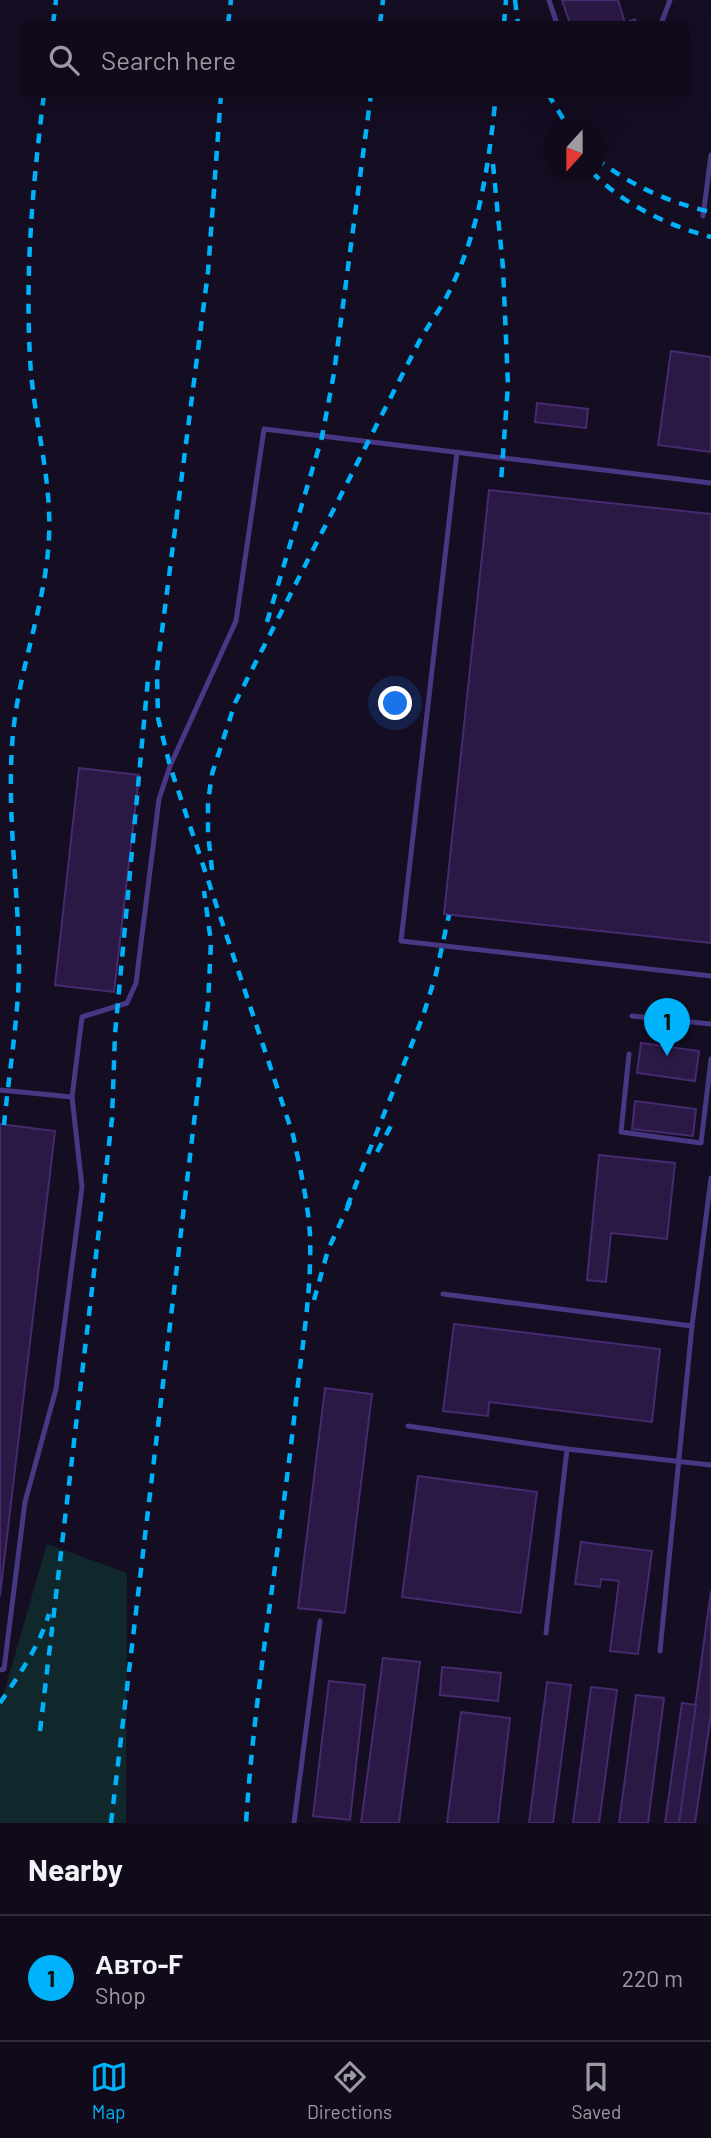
<!DOCTYPE html>
<html lang="en">
<head>
<meta charset="utf-8">
<style>
	:root { --surface:#100a1a; --page:#1e1827; --text:#f1f3f6; --muted:#9c9aa2; --line:#302b39; --accent:#00b2f9 }
	body { margin:0; font-family:Barlow,sans-serif; background:var(--page); color:var(--text) }
	.compass { position:absolute; left:543px; top:119px; width:63px; height:63px; border-radius:50%; background:var(--surface); box-shadow:0 7px 28px #0002; rotate:201deg }
	.you { position:absolute; left:396px; top:704px; width:24px; height:24px; margin:-18px; border:5px solid #fff; border-radius:50%; background:#1a73e8; box-shadow:0 0 0 10px #1a73e833 }
	.badge { display:grid; place-items:center; width:46px; height:46px; border-radius:50%; background:var(--accent); color:#111; font-size:23px; font-weight:700 }
	.pin { position:absolute; translate:-50% -58px; filter:drop-shadow(0 2px 4px #0008) }
	.pin::after { content:''; position:absolute; top:37px; width:24px; height:21px; background:inherit; clip-path:polygon(0 0,100% 0,50% 100%) }
	.list { margin:0; padding:0; list-style:none }
	h2 { display:flex; justify-content:space-between; align-items:center; height:91px; margin:0; padding:0 28px; font-size:30px }
	h2 small { font-size:23px; font-weight:400; color:var(--muted) }
	.list li { display:grid; grid-template-columns:46px 1fr auto; gap:21px; align-items:center; box-sizing:border-box; height:126px; padding:0 28px; border-top:2px solid var(--line) }
	.list b { display:block; font-size:26px; white-space:nowrap }
	.list p { margin:0; font-size:23px; white-space:nowrap; color:var(--muted) }
	.list em { font-size:23px; font-style:normal; color:var(--muted) }
	.icon { flex:none; width:38px; height:38px; fill:none; stroke:currentColor; stroke-width:2; stroke-linecap:round; stroke-linejoin:round }
	.map { position:relative; flex:none; width:711px; height:1823px; overflow:hidden }
	.search { position:absolute; background:var(--surface); box-shadow:0 7px 28px #0002; left:21px; right:21px; top:21px; height:77px; display:flex; align-items:center; gap:18px; box-sizing:border-box; padding:0 24px; border-radius:10px; color:var(--muted); font-size:26px }
	.sheet { height:217px; background:var(--surface) }
	nav { display:flex; justify-content:space-around; align-items:center; box-sizing:border-box; height:98px; border-top:2px solid var(--line); background:var(--surface); font-size:19px; color:var(--muted) }
	nav a { display:grid; justify-items:center; gap:4px }
	nav .on { color:var(--accent) }
	.map>svg:first-child { display:block }
	.green { fill:#10282c }
	.building { fill:#2a1944; stroke:#452a70; stroke-width:2 }
	.lines { fill:none; stroke-linecap:round; stroke-linejoin:round }
	.lane { stroke:#483782; stroke-width:5 }
	.rail { stroke:#00b2f9; stroke-width:4.5; stroke-dasharray:10 9; stroke-linecap:butt }
</style>
</head>
<body>
<div class="map">
<svg width="711" height="1823" viewBox="0 0 711 1823">
	<rect width="100%" height="100%" fill="#150d22"/>
	<path class="green" d="M47,1544l80,29 -1,250h-126v-117z"/>
	<g class="building">
		<path d="M562,0h56l7,23 10,-4 1,5h-66z"/>
		<path d="M671,351l40,6v95l-53,-7z"/>
		<path d="M537,403l51,6 -2,19 -51,-6z"/>
		<path d="M489,490l222,24v429l-267,-29z"/>
		<path d="M79,768l60,7 -25,217 -59,-7z"/>
		<path d="M641,1043l58,8 -4,30 -58,-8z"/>
		<path d="M635,1101l61,8 -3,27 -61,-7z"/>
		<path d="M0,1124l55,7 -55,465z"/>
		<path d="M599,1155l76,8 -8,76 -56,-6 -5,49 -19,-2z"/>
		<path d="M454,1324l206,25 -8,73 -163,-20 -1,14 -45,-5z"/>
		<path d="M325,1388l47,6 -27,219 -47,-5z"/>
		<path d="M418,1476l119,16 -16,121 -119,-16z"/>
		<path d="M581,1542l71,9 -14,103 -28,-3 9,-70 -18,-2 -1,8 -25,-3z"/>
		<path d="M711,1591v123l-16,109h-16z"/>
		<path d="M383,1658l37,4 -21,161h-38z"/>
		<path d="M442,1667l59,6 -3,28 -58,-6z"/>
		<path d="M329,1681l36,4 -15,135 -37,-4z"/>
		<path d="M547,1682l24,3 -18,138h-24z"/>
		<path d="M591,1687l26,3 -18,133h-26z"/>
		<path d="M636,1695l28,3 -16,125h-29z"/>
		<path d="M682,1703l14,2 -17,118h-14z"/>
		<path d="M461,1712l49,6 -12,105h-51z"/>
	</g>
	<g class="lines">
		<g class="lane">
			<path d="M549,0l8,24"/>
			<path d="M661,24l9,-24"/>
			<path d="M703,216l8,-61"/>
			<path d="M457,452l-56,489 310,35"/>
			<path d="M632,1016l79,8"/>
			<path d="M629,1054l-8,78 80,11 10,-84"/>
			<path d="M0,1090l72,7 10,-80 45,-14 9,-20 23,-184 11,-33 66,-145 28,-192 447,54"/>
			<path d="M443,1294l249,32"/>
			<path d="M408,1426l159,23 144,16"/>
			<path d="M546,1633l21,-184"/>
			<path d="M660,1651l32,-325 19,-148"/>
			<path d="M0,1670l4,-1 21,-167 31,-113 26,-202 -10,-90"/>
			<path d="M294,1823l26,-202"/>
		</g>
		<g class="rail">
			<path d="M515,0l3,24"/>
			<path d="M53,24l3,-24"/>
			<path d="M228,24l3,-24"/>
			<path d="M380,24l3,-24"/>
			<path d="M504,24l2,-24"/>
			<path d="M221,94l-13,178 -51,398 1,48 12,48 123,369c7,33 15,67 17,100 2,58 -9,118 -15,175 -15,138 -40,275 -49,413"/>
			<path d="M548,94l22,36"/>
			<path d="M596,158c33,27 74,45 115,54"/>
			<path d="M493,164l10,104 5,117 -7,97"/>
			<path d="M592,172c30,32 77,54 119,65"/>
			<path d="M267,622l55,-185 12,-64 37,-279"/>
			<path d="M212,870l-4,-37v-31l4,-28 23,-71 186,-365c9,-15 20,-30 28,-46 31,-62 40,-129 47,-198"/>
			<path d="M4,1125c5,-53 16,-116 15,-169 -1,-73 -13,-148 -6,-222 6,-66 33,-130 36,-197 3,-60 -16,-119 -19,-179 -5,-89 3,-175 14,-264"/>
			<path d="M377,1152l16,-30"/>
			<path d="M347,1207l76,-191 13,-42 13,-59"/>
			<path d="M314,1300l14,-50 24,-52"/>
			<path d="M0,1703c19,-28 39,-56 49,-89"/>
			<path d="M40,1731l72,-612 3,-85 33,-355"/>
			<path d="M111,1823l97,-819 3,-62 -7,-51"/>
		</g>
	</g>
</svg>
<svg class="compass" viewBox="-18 -18 36 36"><path d="M0-13l5 13h-10z" fill="#e53935"/><path d="M0 13l5-13h-10z" fill="#9c9aa2"/></svg>
<div class="you"></div>
<div class="pin badge" style="left:667px;top:1056px">1</div>
<div class="search"><svg class="icon" aria-label="search" viewBox="0 0 24 24"><circle cx="10" cy="10" r="6"/><path d="M15 15l6 6"/></svg>Search here</div>
</div>
<section class="sheet">
<h2>Nearby<small></small></h2>
<ul class="list">
<li><span class="badge">1</span><div><b>Авто-F</b><p>Shop</p></div><em>220 m</em></li>
</ul>
</section>
<nav>
<a class="on"><svg class="icon" aria-label="map" viewBox="0 0 24 24"><path d="M3 6l6-2 6 2 6-2v14l-6 2-6-2-6 2zM9 4v14M15 6v14"/></svg>Map</a>
<a><svg class="icon" aria-label="directions" viewBox="0 0 24 24"><path d="M12 3l9 9-9 9-9-9zM9 14v-3h6M13 9l2 2-2 2"/></svg>Directions</a>
<a><svg class="icon" aria-label="saved" viewBox="0 0 24 24"><path d="M7 4h10v16l-5-4-5 4z"/></svg>Saved</a>
</nav>
</body>
</html>
